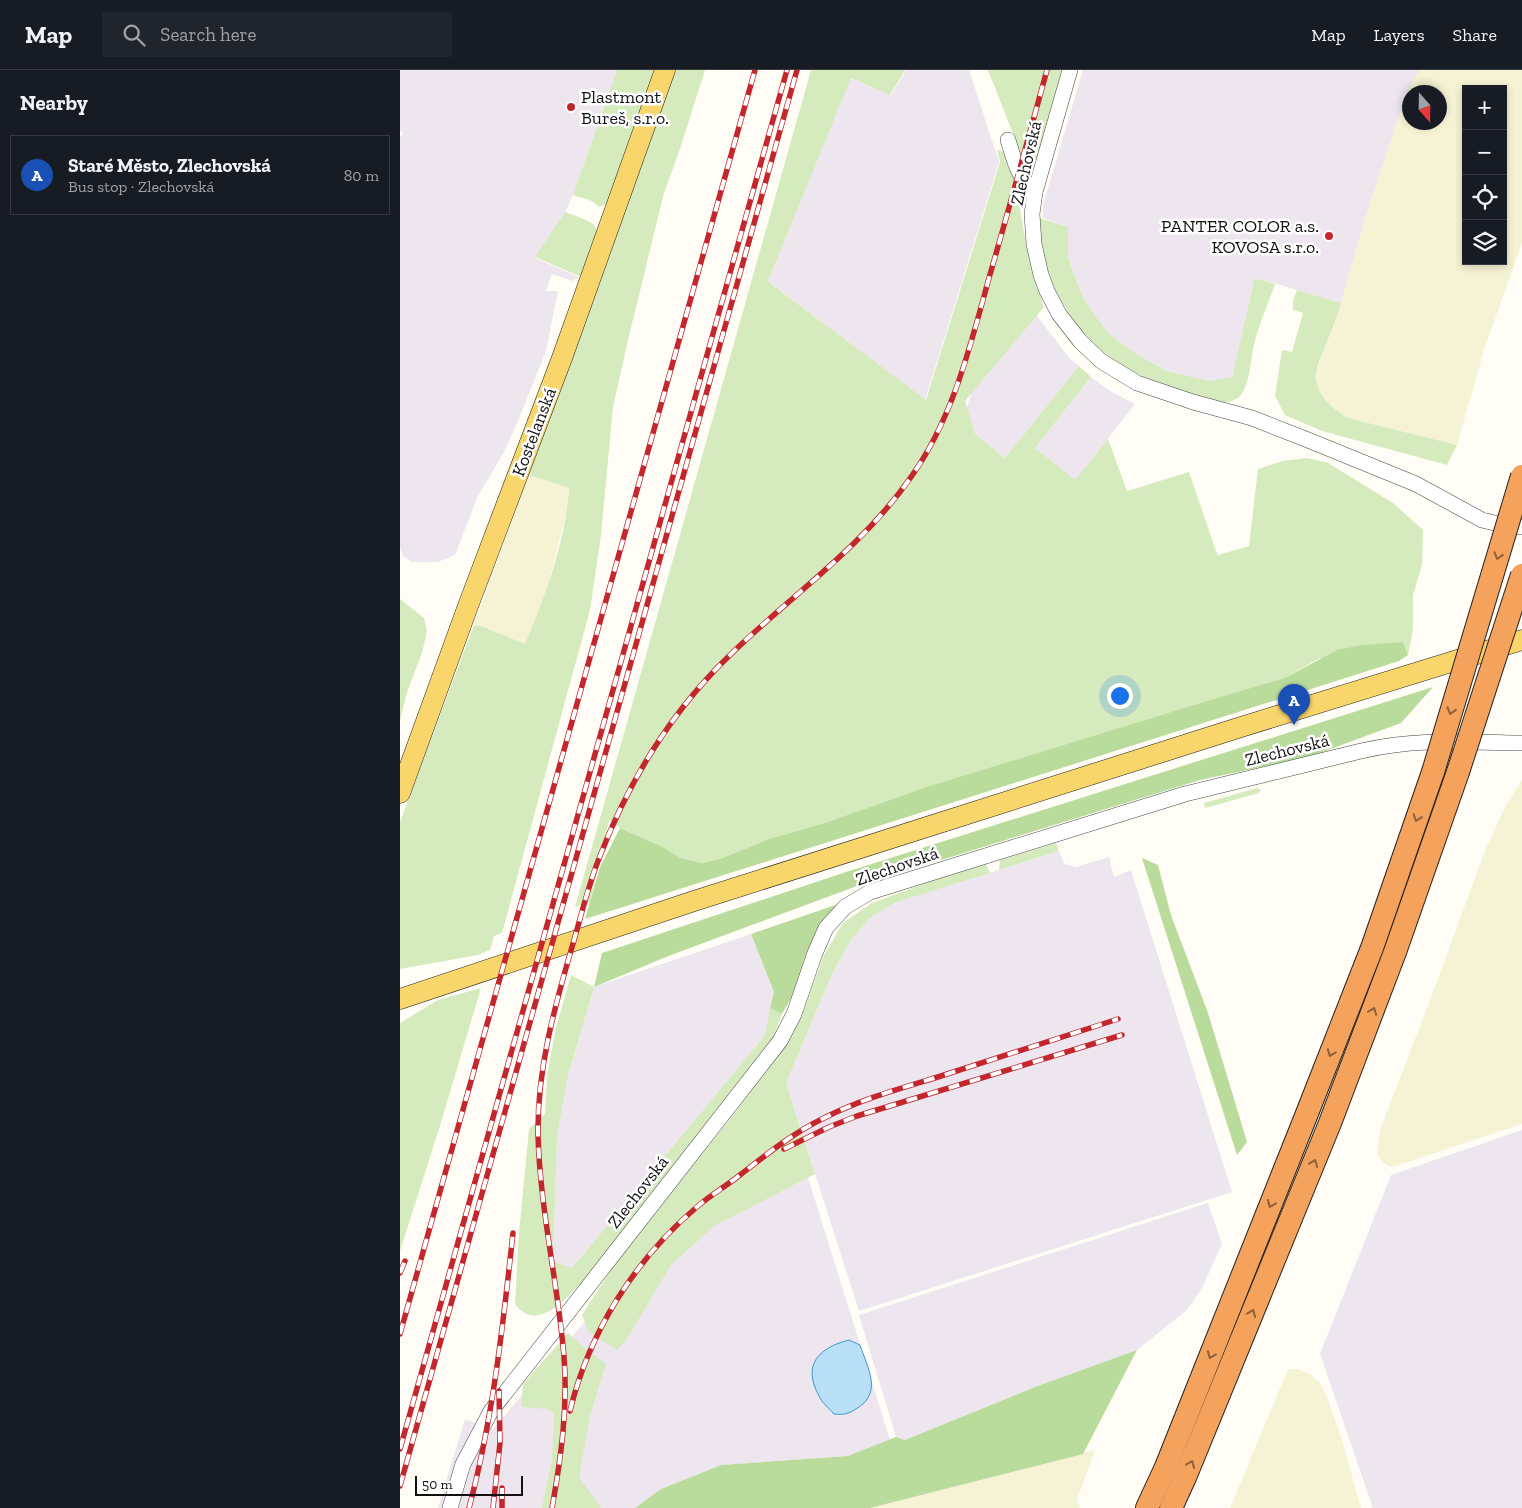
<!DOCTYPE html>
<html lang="en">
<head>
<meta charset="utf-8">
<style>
	:root { --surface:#171b24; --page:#20242c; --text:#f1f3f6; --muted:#9ea1a6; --line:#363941; --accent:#c4262e }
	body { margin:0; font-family:"Zilla Slab",serif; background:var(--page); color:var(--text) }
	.controls { position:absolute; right:15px; top:15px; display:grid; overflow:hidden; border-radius:0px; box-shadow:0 2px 8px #0003 }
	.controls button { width:45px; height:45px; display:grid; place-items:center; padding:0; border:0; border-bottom:1px solid var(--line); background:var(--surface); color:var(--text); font:25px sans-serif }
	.compass { position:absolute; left:1002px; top:15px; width:45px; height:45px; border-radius:50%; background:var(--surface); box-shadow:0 2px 8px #0003; rotate:160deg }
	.scale { position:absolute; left:15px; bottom:12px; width:108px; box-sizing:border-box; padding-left:5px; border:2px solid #111; border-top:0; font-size:14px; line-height:18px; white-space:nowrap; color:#111; -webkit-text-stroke:4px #fff; paint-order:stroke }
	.you { position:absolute; left:719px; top:625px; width:18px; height:18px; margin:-12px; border:4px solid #fff; border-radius:50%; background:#1a73e8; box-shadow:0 0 0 8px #1a73e833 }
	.badge { display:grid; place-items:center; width:32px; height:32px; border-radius:50%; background:var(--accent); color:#fff; font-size:16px; font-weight:700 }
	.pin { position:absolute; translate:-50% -41px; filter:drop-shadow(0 1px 2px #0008) }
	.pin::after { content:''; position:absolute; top:26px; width:18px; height:15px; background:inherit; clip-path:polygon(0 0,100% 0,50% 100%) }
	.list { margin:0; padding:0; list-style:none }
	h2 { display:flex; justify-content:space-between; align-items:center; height:65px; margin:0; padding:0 20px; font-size:21px }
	h2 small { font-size:16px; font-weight:400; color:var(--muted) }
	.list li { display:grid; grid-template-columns:32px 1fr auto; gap:15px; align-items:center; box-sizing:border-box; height:80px; margin:0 10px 10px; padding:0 10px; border:1px solid var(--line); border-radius:0px }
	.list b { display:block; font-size:19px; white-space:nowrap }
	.list p { margin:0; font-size:16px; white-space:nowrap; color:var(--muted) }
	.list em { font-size:16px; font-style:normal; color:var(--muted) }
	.icon { flex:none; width:28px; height:28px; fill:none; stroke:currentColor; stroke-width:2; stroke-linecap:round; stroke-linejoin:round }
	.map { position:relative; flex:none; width:1122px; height:1438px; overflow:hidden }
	header { display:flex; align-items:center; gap:30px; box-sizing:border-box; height:70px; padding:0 25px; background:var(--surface); border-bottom:1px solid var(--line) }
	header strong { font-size:24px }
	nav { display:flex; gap:28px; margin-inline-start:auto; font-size:18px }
	.search { width:350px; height:45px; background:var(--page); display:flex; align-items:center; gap:12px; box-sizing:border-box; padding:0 18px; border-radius:0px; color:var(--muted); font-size:19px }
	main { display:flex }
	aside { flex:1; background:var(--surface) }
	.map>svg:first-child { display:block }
	.industrial { fill:#eee6ef }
	.farmland { fill:#f6f3d4; fill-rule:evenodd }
	.green { fill:#d5ebbd }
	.forest { fill:#b9dc9c }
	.water { fill:#b9e0f7; stroke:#3f96cf }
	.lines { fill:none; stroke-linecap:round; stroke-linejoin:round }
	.minor-casing { stroke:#444; stroke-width:16 }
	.major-casing { stroke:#222; stroke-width:21 }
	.highway-casing { stroke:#222; stroke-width:24 }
	.minor { stroke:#fff; stroke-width:15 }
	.major { stroke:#f9d66b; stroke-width:20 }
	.highway { stroke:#f5a25d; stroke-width:22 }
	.rail-casing { stroke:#c4262e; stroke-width:5.5 }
	.rail { stroke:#fff; stroke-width:4; stroke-dasharray:11; stroke-linecap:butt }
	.highway-bridge-casing { stroke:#222; stroke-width:24; stroke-linecap:butt }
	.highway-bridge { stroke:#f5a25d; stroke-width:22 }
	.oneway { stroke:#8e613b }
	.poi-dot { fill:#c4262e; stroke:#fff; stroke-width:2 }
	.labels { text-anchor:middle; stroke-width:5; stroke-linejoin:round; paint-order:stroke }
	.poi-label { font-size:18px; fill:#111; stroke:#fff; text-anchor:start }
	.street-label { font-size:18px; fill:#111; stroke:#fff }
</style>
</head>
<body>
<header>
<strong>Map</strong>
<div class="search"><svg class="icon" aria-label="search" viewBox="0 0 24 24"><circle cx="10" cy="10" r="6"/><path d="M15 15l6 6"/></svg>Search here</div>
<nav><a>Map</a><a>Layers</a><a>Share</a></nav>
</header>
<main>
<aside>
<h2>Nearby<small></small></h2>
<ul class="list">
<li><span class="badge" style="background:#1a4fb4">A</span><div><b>Staré Město, Zlechovská</b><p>Bus stop · Zlechovská</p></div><em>80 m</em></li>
</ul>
</aside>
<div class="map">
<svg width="1122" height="1438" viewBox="0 0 1122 1438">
	<rect width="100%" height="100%" fill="#fffdf5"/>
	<g class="industrial">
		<path d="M0,0h217l-44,125 -8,17 -30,46 44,19 -7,4 -20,-7 -6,17h12l-12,60 -30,75 -12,26 -26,44 -23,59 -17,7h-26l-9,-6 -3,-8v-410l3,-5 -3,-2z"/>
		<path d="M506,0h63l30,92 -74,238 -157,-119 82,-203 41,17z"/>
		<path d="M683,0h337l-8,13 -46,133 -25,87 -85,-25 -24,99 -23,4 -42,-10 -29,-16 -30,-22 -25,-35 -15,-40v-31l-25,-9v-13z"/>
		<path d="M624,229l46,60 9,7 -74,92 -43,-34 21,-70z"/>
		<path d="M691,307l19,14 25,13 -60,77 -40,-33z"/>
		<path d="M659,781l5,13 12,3 33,-10 5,20 17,-7 101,322 -373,119 -73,-228 48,-113 17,-30 19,-22 24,-15z"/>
		<path d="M351,864l23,58 -9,43 -193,233 -19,-7 4,-124 11,-61 26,-89z"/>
		<path d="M380,1018l110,352 -42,16 -127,9 -60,24 -26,19h-197l27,-89 28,10 237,-277z"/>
		<path d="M1122,1060v378h-149l-53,-154 71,-179z"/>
		<path d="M808,1133l14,41 -20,44 -15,22 -50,40 -102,37 -130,53 -9,-3 -37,-122z"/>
	</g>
	<g class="farmland">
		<path d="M1020,0h102v173l-37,104 -28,98 -109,-27 -15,-9 -10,-11 -6,-13v-16l19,-49 30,-104 39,-118 7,-15zM1066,19h37v172h-37zM1009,22h31v30h-31z"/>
		<path d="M129,405l40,13 -2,21 -18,73 -9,29 -15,33 -44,-18 -7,-1z"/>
		<path d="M1122,710v344l-129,43 -5,-1 -7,-6 -4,-7 3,-23 55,-143 49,-134 20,-44z"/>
		<path d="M888,1299h9l12,4 11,10 6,12 14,38 21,75h-131z"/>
		<path d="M695,1380l-18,50 3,8h-210z"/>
	</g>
	<g class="green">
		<path d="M217,0h40l-49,133 -9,4 -7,-6 -19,-6z"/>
		<path d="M273,0h32l-25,79 -16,44 -36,147 -15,67 -12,128 -11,75 -88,323 -8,3 -4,14 -12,5 -78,14v-147l74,-197 7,1 44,18c20,-46 41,-105 44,-156l-40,-13z"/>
		<path d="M411,0h94l-15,25 -39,-17 -83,203 2,2 156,117 74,-238 -3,-12 7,2c16,34 17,74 26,110 4,15 9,30 14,45l-79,94 10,33 30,24 74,-92 12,11 -56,71 40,32 33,-41 19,52 62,-19 27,79 2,4 31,-9 9,-77 24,-8 25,-3 21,5 65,40 30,27 -1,35 -9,30v34l-5,26 -5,-13 -85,17 -33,19 -45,13 -412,131 -59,17 -49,20 -18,4 -21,-5 -20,-12 -41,-18 -11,-8 -19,82 -15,5z"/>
		<path d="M588,0h74l-25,90 -4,3h-8l-2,-4z"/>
		<path d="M165,142c8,3 22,7 29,13 8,8 -8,39 -11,49l-4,2 -44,-19z"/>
		<path d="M640,148l28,9v31l15,40 25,35 30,22 29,16 42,10 23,-4 23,-99 20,6c-7,20 -16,40 -21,61 -4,15 -3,38 -14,51 -11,12 -34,3 -47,-2 -22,-7 -46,-14 -67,-26 -31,-17 -62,-56 -75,-88 -8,-19 -10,-40 -14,-60z"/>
		<path d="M897,220l44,13c-4,15 -10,29 -16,44 -2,7 -7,14 -8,22 -5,23 13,38 31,49l109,27 -10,20 -125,-34 -37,-16 -10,-19 7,-46 10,2 11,-39 -10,-3v-9z"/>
		<path d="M0,529l24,19 3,13 -5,22 -15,39 -7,29z"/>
		<path d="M857,718l4,2 -2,3 -54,15 -1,-5z"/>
		<path d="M656,773l3,8 -60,19 1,-10z"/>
		<path d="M586,794l4,9 -96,30 -24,15 -19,22 -17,30 -48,113 29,91 -101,52 -43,39 -46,77 -8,8 -28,-18 -7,-17 40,-62 109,-135 46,-63 28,-48 18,-50 20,-34 29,-20 70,-26z"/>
		<path d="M171,905l23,12 -26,89 -11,61 -4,124 19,7 193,-233 5,-27 12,6 -11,29 -187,237c-13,13 -39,46 -61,32 -3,-2 -6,-5 -8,-8l4,-71 10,-104 16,-15 2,-38 9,-49z"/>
		<path d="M81,918l-42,141 -39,122v-228l38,-23z"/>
		<path d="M168,1263l20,18 18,13 -16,51 -11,62 22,31h-59l10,-49 2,-45 -7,-5 -26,-2 2,-23z"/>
	</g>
	<g class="forest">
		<path d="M1003,572l5,13 -9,6 -814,258 15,-52 20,-39 41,18 20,12 21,5 18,-4 49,-20 59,-17 99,-35 313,-96 45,-13 52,-28 26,-5z"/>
		<path d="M1033,617l-32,36 -92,34 -109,23 -343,106 -186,69 -77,32 8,-34 241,-80z"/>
		<path d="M742,788l16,7 13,50 37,98 39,129 -10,13z"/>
		<path d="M444,832l-20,18 -19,37 -10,34 -13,23 -12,-6 4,-16 -23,-58z"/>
		<path d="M737,1280l-54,104 -213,54h-235l26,-19 60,-24 127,-9 48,-19 9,3 130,-53z"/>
	</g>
	<path class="water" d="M449,1270l11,5c8,24 23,48 -4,64 -8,5 -12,6 -22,5 -5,-6 -12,-11 -15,-18 -17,-31 -1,-48 30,-56z"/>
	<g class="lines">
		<g class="minor-casing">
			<g id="minor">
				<path d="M670,0l-35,122 -3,22 2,30 7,31 6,16 12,23 21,27 21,20 36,22 56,19 59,16 56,22 108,44 66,36 21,5 19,2"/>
				<path d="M608,70c6,19 10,39 27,52"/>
				<path d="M50,1438l13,-44 28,-53 289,-370 14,-27 21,-61 11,-25 19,-21 25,-15 315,-98 176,-43c55,-13 105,-9 161,-8"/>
			</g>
		</g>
		<g class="major-casing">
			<g id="major">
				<path d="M0,723l68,-187 94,-248 103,-288"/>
				<path d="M0,929l294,-98 547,-174 281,-87"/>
			</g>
		</g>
		<g class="highway-casing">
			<g id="highway">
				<path d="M747,1438l19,-41 140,-351 66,-168 61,-176"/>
				<path d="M771,1438l15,-33 144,-352 65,-171 63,-180"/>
			</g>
		</g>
		<use href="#minor" class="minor"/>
		<use href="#major" class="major"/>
		<use href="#highway" class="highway"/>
		<g class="rail-casing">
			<g id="rail">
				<path d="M384,1079l45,-22 28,-11 265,-81"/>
				<path d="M0,1203l5,-12"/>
				<path d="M0,1264l355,-1264"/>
				<path d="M170,1341c19,-79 65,-152 128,-205 13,-11 28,-20 42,-31 27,-21 53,-42 84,-57 37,-19 78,-30 117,-42 59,-19 118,-38 177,-57"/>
				<path d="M0,1379l387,-1379"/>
				<path d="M0,1416l397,-1416"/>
				<path d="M102,1418v20"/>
				<path d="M69,1438c24,-90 34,-183 44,-275"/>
				<path d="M93,1438l7,-65 -1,-52"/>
				<path d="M152,1438c9,-50 16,-100 12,-151 -6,-74 -24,-147 -26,-222 -1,-65 16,-126 34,-188 9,-30 16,-62 28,-91 29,-75 71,-144 129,-200 61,-60 132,-107 182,-179 42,-59 59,-130 78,-199 20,-69 39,-139 58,-208"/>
			</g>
		</g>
		<use href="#rail" class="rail"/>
		<g class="highway-bridge-casing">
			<g id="highway-bridge">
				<path d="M1033,702l89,-296"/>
				<path d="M1058,702l64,-197"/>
			</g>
		</g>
		<use href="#highway-bridge" class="highway-bridge"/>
	</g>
	<defs><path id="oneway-chevron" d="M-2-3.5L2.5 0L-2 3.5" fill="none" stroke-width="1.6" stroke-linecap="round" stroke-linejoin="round" transform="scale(1.25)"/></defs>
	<g class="oneway">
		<use href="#oneway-chevron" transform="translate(1098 486) rotate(107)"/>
		<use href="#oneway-chevron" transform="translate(1051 641) rotate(107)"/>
		<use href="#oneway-chevron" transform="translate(1017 748) rotate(109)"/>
		<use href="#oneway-chevron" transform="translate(973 941) rotate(-69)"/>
		<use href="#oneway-chevron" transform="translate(931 983) rotate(111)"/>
		<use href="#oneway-chevron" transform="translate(914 1093) rotate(-68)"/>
		<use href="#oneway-chevron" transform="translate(871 1134) rotate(112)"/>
		<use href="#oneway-chevron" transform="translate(852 1243) rotate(-68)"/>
		<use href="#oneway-chevron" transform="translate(811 1285) rotate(112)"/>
		<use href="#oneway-chevron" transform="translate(791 1394) rotate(-68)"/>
	</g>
	<g class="poi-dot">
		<circle cx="171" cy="37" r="5"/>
		<circle cx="929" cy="166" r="5"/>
	</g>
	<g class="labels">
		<g class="poi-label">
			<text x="181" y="33">Plastmont<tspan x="181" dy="21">Bureš, s.r.o.</tspan></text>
			<text x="919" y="162" text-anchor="end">PANTER COLOR a.s.<tspan x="919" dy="21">KOVOSA s.r.o.</tspan></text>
		</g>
		<g class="street-label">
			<text transform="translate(626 93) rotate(-77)" y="6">Zlechovská</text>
			<text transform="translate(134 362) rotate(-69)" y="6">Kostelanská</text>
			<text transform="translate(887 680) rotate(-14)" y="6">Zlechovská</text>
			<text transform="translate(497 796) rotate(-19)" y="6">Zlechovská</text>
			<text transform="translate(238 1122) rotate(-52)" y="6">Zlechovská</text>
		</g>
	</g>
</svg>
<div class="controls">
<button>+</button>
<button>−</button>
<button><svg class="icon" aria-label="locate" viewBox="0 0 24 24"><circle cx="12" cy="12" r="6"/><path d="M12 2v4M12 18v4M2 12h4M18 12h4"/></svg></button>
<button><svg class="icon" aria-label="layers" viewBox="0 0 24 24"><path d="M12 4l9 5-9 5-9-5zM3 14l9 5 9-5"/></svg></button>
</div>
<svg class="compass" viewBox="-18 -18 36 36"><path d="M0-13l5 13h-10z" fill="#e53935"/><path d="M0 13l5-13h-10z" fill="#9ea1a6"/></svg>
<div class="scale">50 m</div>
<div class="you"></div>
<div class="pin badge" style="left:894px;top:655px;background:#1a4fb4">A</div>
</div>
</main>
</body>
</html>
